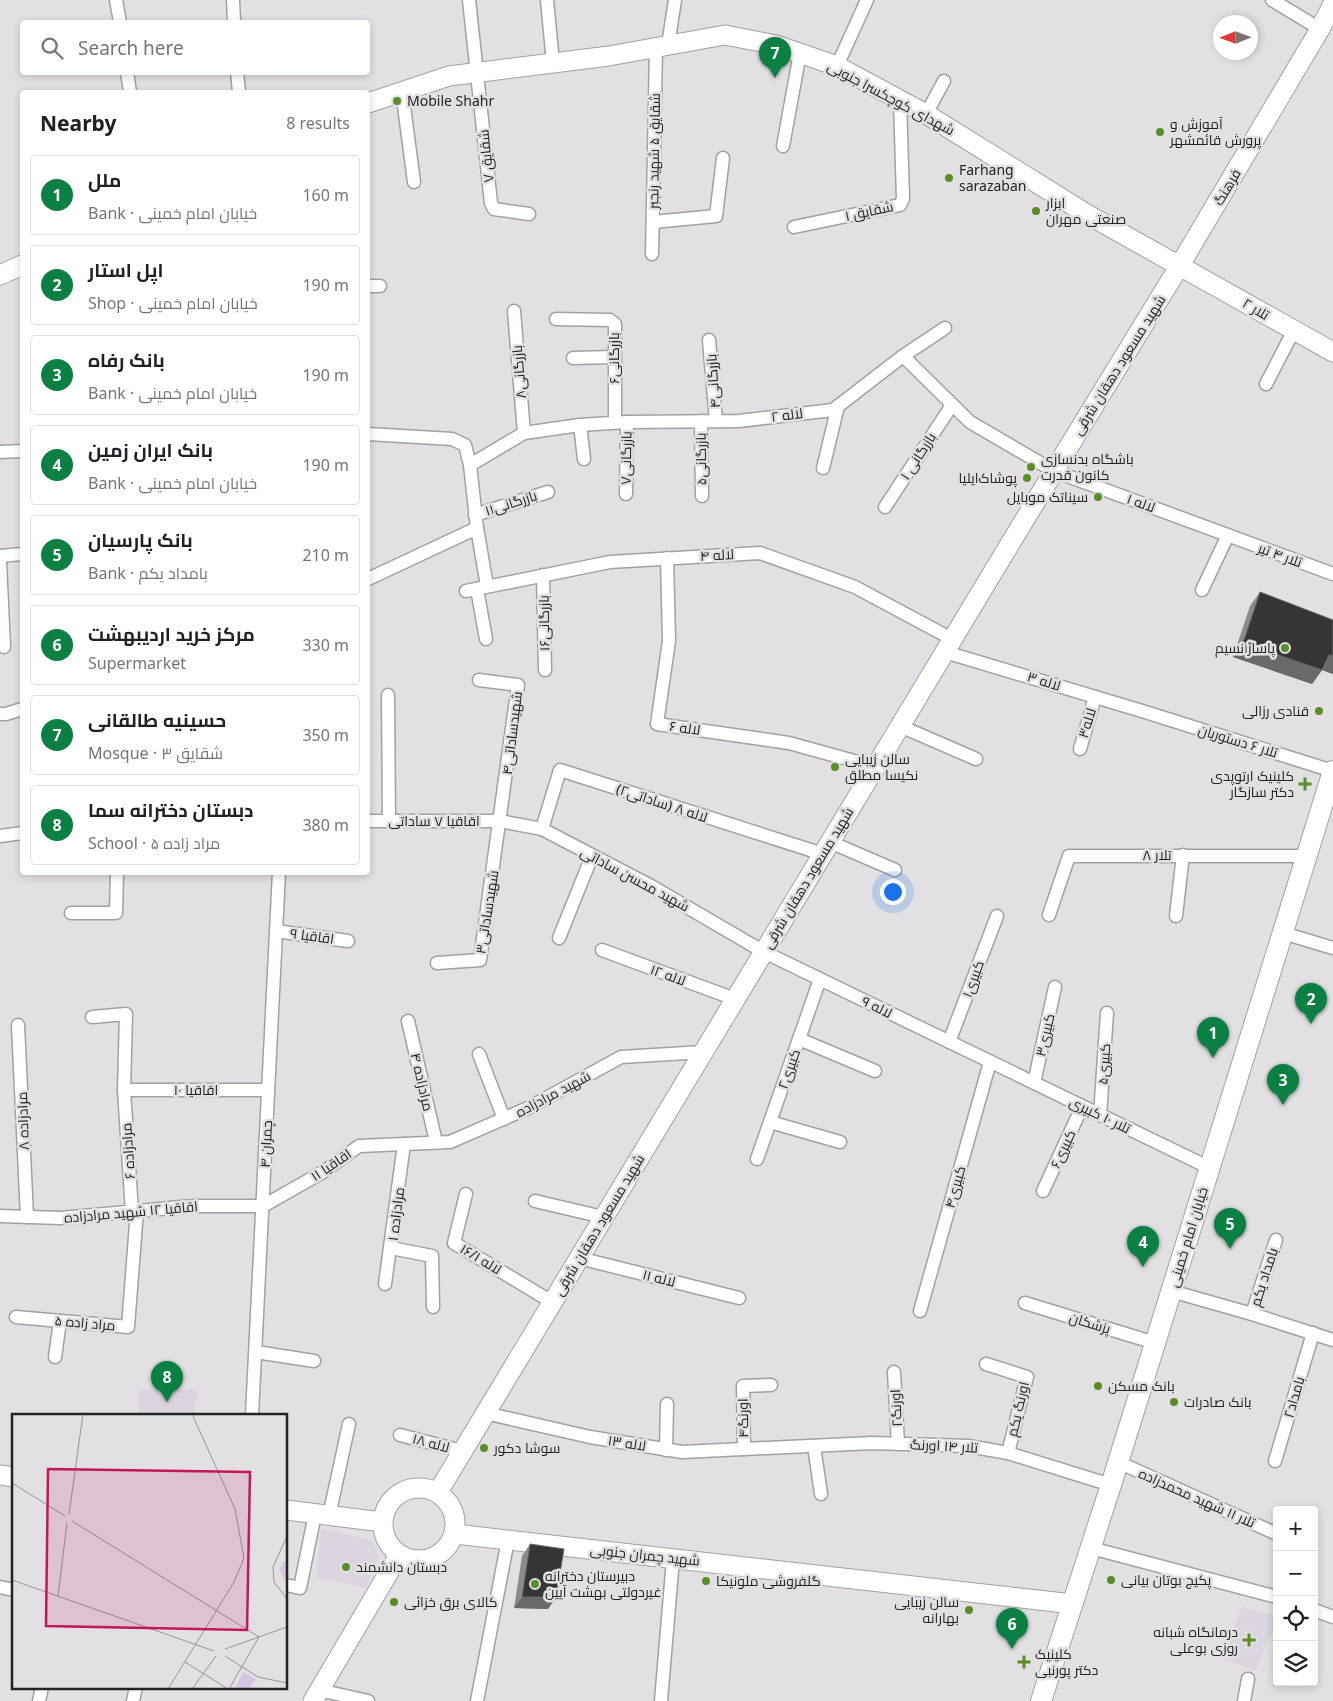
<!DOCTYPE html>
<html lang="en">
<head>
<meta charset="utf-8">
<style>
	:root { --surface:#fff; --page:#f6f6f6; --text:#202124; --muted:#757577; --line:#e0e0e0; --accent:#0b8043 }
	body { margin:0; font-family:"Noto Sans",Cairo,sans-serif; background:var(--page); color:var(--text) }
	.controls { position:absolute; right:15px; bottom:15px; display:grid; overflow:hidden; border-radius:5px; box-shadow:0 2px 8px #0003 }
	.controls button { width:45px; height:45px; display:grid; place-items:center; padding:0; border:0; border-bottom:1px solid var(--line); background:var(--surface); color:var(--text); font:25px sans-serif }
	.compass { position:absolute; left:1213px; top:15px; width:45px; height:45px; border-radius:50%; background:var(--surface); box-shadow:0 2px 8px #0003; rotate:269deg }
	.you { position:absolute; left:892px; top:891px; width:18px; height:18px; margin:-12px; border:4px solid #fff; border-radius:50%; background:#1a73e8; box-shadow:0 0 0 8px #1a73e833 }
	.badge { display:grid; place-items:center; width:32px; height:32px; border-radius:50%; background:var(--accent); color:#fff; font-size:16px; font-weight:700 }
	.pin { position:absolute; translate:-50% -41px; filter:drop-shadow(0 1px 2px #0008) }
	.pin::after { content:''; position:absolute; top:26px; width:18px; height:15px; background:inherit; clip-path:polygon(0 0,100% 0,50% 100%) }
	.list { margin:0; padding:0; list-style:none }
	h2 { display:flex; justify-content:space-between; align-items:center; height:65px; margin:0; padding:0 20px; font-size:21px }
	h2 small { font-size:16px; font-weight:400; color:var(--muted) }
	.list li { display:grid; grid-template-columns:32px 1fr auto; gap:15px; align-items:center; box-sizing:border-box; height:80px; margin:0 10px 10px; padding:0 10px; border:1px solid var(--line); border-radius:5px }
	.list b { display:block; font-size:19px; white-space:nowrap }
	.list p { margin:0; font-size:16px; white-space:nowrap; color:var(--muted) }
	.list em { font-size:16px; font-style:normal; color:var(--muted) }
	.icon { flex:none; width:28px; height:28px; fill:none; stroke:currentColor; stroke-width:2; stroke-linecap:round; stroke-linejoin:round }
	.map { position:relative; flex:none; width:1333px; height:1701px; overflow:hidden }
	.search { position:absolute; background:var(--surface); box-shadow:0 2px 8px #0003; left:20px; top:20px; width:350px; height:55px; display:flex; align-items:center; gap:12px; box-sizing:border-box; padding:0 18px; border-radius:5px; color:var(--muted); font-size:19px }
	.panel { position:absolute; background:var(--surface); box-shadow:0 2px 8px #0003; left:20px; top:90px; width:350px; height:785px; border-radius:5px }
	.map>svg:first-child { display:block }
	.built { fill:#dbd5df }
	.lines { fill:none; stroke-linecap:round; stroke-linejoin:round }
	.minor-casing { stroke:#a1a0a3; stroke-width:15 }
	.secondary-casing { stroke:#a1a0a3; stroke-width:21 }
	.primary-casing { stroke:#a1a0a3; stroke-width:22 }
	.minor { stroke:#fff; stroke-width:12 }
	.secondary { stroke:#fff; stroke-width:19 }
	.primary { stroke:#fff; stroke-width:20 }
	.wall { fill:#8c8a8c }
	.shaded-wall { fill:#69686a }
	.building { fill:#353436; stroke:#69686a }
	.poi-dot { fill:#598d26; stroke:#e2e0e3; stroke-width:2 }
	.labels { text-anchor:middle; stroke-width:5; stroke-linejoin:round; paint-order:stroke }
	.street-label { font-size:14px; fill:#242324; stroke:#e2e0e3 }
	.poi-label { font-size:14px; fill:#242324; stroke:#e2e0e3; text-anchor:start }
	.inset-road { fill:none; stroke:#969497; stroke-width:1 }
	.view { fill:#c2185b; fill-opacity:0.15; stroke:#c2185b; stroke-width:2.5 }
	.inset-edge { fill:none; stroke:#242324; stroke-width:2.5 }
</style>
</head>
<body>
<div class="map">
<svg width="1333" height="1701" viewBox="0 0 1333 1701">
	<rect width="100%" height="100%" fill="#e2e0e3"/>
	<g class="built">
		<path d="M198,1389l-5,26h-55v-25z"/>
		<path d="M321,1529l51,11 7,16 -13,32 -50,-11z"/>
		<path d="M1242,1607l35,9v6l-22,49 -33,-13z"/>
	</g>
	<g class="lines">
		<g class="minor-casing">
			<g id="minor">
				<path d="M116,0l4,22"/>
				<path d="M233,0l1,22"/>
				<path d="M469,0l22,203 3,6 35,5"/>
				<path d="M547,0l6,63"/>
				<path d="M1272,0l48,29"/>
				<path d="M668,45l7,-45"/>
				<path d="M837,66l30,-66"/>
				<path d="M127,72l3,20"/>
				<path d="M237,72l2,20"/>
				<path d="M402,91l12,91"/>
				<path d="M926,114l18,-33"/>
				<path d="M783,146l17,-93"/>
				<path d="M653,222l63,-6 7,-58"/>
				<path d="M794,227l106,-22 3,-6 -3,-99"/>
				<path d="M652,254l4,-206"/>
				<path d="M368,286h12"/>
				<path d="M514,311l10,122"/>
				<path d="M556,319l54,1 5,4v98"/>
				<path d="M709,340l7,81"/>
				<path d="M903,356l67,66 84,49 279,103"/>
				<path d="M573,358l41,-1"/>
				<path d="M1266,384l28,-54"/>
				<path d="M701,421l1,75"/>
				<path d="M580,425l4,34"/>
				<path d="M368,434l84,5 13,6 5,20 7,63"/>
				<path d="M0,452l22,-1"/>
				<path d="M470,465l54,-32 56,-8 47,-3 112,-1 94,-11 70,-54 42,-28"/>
				<path d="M823,468l15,-62"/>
				<path d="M626,494l1,-72"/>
				<path d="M885,507l67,-102"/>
				<path d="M475,515l73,-23"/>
				<path d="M0,556l22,-2"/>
				<path d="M667,558l2,83 -12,83 132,19 87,24"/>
				<path d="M0,561l4,86"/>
				<path d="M543,575l2,95"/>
				<path d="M368,579l109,-51 10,58"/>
				<path d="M477,589l9,50"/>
				<path d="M1202,590l26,-55"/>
				<path d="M466,591l144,-29 150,-9 95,34 97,52"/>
				<path d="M945,652l197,59 191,60"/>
				<path d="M388,695l1,126"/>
				<path d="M0,714h6l16,-5"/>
				<path d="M900,726l76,33"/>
				<path d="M1080,749l15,-52"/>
				<path d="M368,821h132l42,8 109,57 113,66 446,216"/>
				<path d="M542,829l18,-59 263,84"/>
				<path d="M0,836l22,-3"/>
				<path d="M830,842l65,28"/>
				<path d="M71,913h45l1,-41"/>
				<path d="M1049,915l20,-59h238"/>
				<path d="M1176,916l7,-61"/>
				<path d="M276,931l72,10"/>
				<path d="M1283,933l50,15"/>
				<path d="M559,938l33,-82"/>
				<path d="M602,950l133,49"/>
				<path d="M437,963l43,-3 38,-275 -39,-5"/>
				<path d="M92,1017l34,-3 -2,76 8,122"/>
				<path d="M408,1021l28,121"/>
				<path d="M18,1025l9,192"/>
				<path d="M799,1039l76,32"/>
				<path d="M949,1042l48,-126"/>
				<path d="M479,1054l25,65"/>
				<path d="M1034,1083l21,-96"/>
				<path d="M124,1090h144"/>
				<path d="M1100,1115l7,-102"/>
				<path d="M770,1122l70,20"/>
				<path d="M757,1159l63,-180"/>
				<path d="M1043,1191l39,-84"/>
				<path d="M466,1194l-12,49 98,59"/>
				<path d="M535,1201l68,16"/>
				<path d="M0,1216l61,2 131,-12h71l60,-34 36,-26 91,-4 78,-34 93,-51 82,-5"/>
				<path d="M391,1248l41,8 1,51"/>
				<path d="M579,1258l160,40"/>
				<path d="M385,1284l19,-140"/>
				<path d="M1171,1291l81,23 81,26"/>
				<path d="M1025,1303l130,40"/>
				<path d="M920,1311l70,-249"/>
				<path d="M1252,1314l24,-74"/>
				<path d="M16,1317l112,10 9,-116"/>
				<path d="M256,1352l58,9"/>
				<path d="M55,1357l5,-36"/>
				<path d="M986,1364l41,13 -19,76"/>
				<path d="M894,1372l4,72"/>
				<path d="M485,1413l105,24 92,15 190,-9 96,3 40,7 103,32"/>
				<path d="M252,1415l27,-543"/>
				<path d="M400,1435l62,16"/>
				<path d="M814,1446l7,48"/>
				<path d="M744,1449l-1,-63 28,-1"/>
				<path d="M666,1450l1,-46"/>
				<path d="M1275,1461l38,-128"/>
				<path d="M1118,1462l159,72"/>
				<path d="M329,1516l20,-92"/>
				<path d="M1091,1548l186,49"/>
				<path d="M286,1585l14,3 15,-74"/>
				<path d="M0,1587l14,3"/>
				<path d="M1314,1610l19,7"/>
				<path d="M319,1690l49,11"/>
				<path d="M39,1701l3,-14"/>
				<path d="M133,1701l3,-14"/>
				<path d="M477,1701l31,-161"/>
				<path d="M661,1701l12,-142"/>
				<path d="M1244,1701l4,-22"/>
			</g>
		</g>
		<g class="secondary-casing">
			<g id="secondary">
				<path d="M368,103l81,-27 160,-20 116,-21 51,10 61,21 89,48 159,99 248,139"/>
				<path d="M0,275l22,-10"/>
				<path d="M0,1475l14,2"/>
				<circle cx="419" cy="1524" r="36"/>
				<path d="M438,1492l616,-1021 126,-206 140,-236 13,-25"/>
				<path d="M286,1510l96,12"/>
				<path d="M455,1534l618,70"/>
				<path d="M313,1701l86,-146"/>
			</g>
		</g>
		<g class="primary-casing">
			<path id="primary" d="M1041,1701l70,-216 222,-714"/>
		</g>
		<use href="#minor" class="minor"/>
		<use href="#secondary" class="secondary"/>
		<use href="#primary" class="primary"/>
	</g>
	<g class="wall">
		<path d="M1260,592l73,28v54l-11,-4 -10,14 -79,-27 17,-51z"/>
		<path d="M530,1544l26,53 -8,12 -34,-1 8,-52z"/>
	</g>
	<g class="shaded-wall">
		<path d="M1243,643l86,12 4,1v18l-11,-4 -10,14 -79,-27z"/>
		<path d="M522,1597h34l-8,12 -34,-1z"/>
	</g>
	<g class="building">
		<path d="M1260,592l73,28v36l-4,-1 -7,15 -79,-27z"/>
		<path d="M530,1544l34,5 -8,48h-34z"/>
	</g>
	<g class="poi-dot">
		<circle cx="397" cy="101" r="5"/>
		<circle cx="1160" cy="132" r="5"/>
		<circle cx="949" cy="178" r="5"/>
		<circle cx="1036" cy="211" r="5"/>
		<circle cx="1031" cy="467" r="5"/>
		<circle cx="1027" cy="478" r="5"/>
		<circle cx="1098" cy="497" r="5"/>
		<circle cx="1285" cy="648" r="5"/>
		<circle cx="1319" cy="711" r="5"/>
		<circle cx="835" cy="767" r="5"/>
		<path d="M1302.5 776.5h5v5h5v5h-5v5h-5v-5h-5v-5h5z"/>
		<circle cx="1098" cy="1386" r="5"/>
		<circle cx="1174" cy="1402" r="5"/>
		<circle cx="484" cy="1448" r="5"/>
		<circle cx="346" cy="1567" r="5"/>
		<circle cx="1111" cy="1580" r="5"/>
		<circle cx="706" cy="1581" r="5"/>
		<circle cx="535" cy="1584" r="5"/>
		<circle cx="394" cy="1602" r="5"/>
		<circle cx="969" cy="1610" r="5"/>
		<path d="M1246.5 1632.5h5v5h5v5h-5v5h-5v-5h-5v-5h5z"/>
		<path d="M1021.5 1654.5h5v5h5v5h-5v5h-5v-5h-5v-5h5z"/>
	</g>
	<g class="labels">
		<g class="street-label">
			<text transform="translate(891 98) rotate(28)" y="5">شهدای کوچکسرا جنوبی</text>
			<text transform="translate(654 151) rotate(-89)" y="5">شقایق ۵ شهید رنجبر</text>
			<text transform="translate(486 156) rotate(-96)" y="5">شقایق ۷</text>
			<text transform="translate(1227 187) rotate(-59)" y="5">فرهنگ</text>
			<text transform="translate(869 211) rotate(-12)" y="5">شقایق ۱</text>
			<text transform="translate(1256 309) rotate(30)" y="5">تلار ۲</text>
			<text transform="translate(614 358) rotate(-90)" y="5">بازرگانی۶</text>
			<text transform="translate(1119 365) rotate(-58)" y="5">شهید مسعود دهقان شرقی</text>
			<text transform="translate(519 372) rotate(-95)" y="5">بازرگانی۸</text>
			<text transform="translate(713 381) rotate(-94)" y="5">بازرگانی۴</text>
			<text transform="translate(787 415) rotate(-7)" y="5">لاله ۲</text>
			<text transform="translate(918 456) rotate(-57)" y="5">بازرگانی ۱</text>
			<text transform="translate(626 458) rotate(-89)" y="5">بازرگانی۷</text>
			<text transform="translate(701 459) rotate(-91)" y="5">بازرگانی۵</text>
			<text transform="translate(511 503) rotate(-18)" y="5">بازرگانی۱۱</text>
			<text transform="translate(1141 503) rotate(20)" y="5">لاله ۱</text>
			<text transform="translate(717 555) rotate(-3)" y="5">لاله ۴</text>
			<text transform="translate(1280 555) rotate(20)" y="5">تلار ۴ تیر</text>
			<text transform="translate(544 623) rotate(-91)" y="5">بازرگانی۱۶</text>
			<text transform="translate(1044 681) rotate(17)" y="5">لاله ۳</text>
			<text transform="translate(1087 723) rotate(-73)" y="5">لاله۳</text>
			<text transform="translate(685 728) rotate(8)" y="5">لاله ۶</text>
			<text transform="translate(512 733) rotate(-83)" y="5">شهیدساداتی۴</text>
			<text transform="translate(1238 741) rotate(17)" y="5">تلار ۶ دستوریان</text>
			<text transform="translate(662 803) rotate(18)" y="5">لاله ۸ (ساداتی۲)</text>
			<text x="434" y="826">اقاقیا ۷ ساداتی</text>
			<text x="1157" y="860">تلار ۸</text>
			<text transform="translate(808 878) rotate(-59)" y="5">شهید مسعود دهقان شرقی</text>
			<text transform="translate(635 879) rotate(28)" y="5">شهید محسن ساداتی</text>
			<text transform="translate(487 912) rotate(-81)" y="5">شهیدساداتی۳</text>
			<text transform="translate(312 936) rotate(8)" y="5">اقاقیا ۹</text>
			<text transform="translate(668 975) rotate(20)" y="5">لاله ۱۲</text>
			<text transform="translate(973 979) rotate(-70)" y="5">کبیری۱</text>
			<text transform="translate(877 1007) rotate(26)" y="5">لاله ۹</text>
			<text transform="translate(1045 1035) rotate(-77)" y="5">کبیری۳</text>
			<text transform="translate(1104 1064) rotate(-86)" y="5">کبیری۵</text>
			<text transform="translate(789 1069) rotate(-71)" y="5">کبیری۲</text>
			<text transform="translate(422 1082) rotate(77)" y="5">مرادزاده ۴</text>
			<text x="196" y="1095">اقاقیا ۱۰</text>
			<text transform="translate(553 1094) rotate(-28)" y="5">شهید مرادزاده</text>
			<text transform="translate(1100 1115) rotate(26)" y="5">تلار ۱۰ کبیری</text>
			<text transform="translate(23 1121) rotate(-92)" y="5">مرادزاده ۸</text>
			<text transform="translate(266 1144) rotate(-87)" y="5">چمران ۴</text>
			<text transform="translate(1063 1149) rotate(-65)" y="5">کبیری۶</text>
			<text transform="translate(128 1151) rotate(-94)" y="5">مرادزاده ۶</text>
			<text transform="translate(331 1165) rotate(-34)" y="5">اقاقیا ۱۱</text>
			<text transform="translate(955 1187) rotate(-74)" y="5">کبیری۴</text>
			<text transform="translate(131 1212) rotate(-5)" y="5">اقاقیا ۱۲ شهید مرادزاده</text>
			<text transform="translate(396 1214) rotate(-83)" y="5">مرادزاده ۱</text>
			<text transform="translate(599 1225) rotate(-59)" y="5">شهید مسعود دهقان شرقی</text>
			<text transform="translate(1188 1237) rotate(-73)" y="5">خیابان امام خمینی</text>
			<text transform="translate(481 1259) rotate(31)" y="5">لاله ۱۶/۱</text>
			<text transform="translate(1264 1277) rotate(-72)" y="5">بامداد یکم</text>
			<text transform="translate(659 1278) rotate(14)" y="5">لاله ۱۱</text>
			<text transform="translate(85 1323) rotate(5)" y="5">مراد زاده ۵</text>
			<text transform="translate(1090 1323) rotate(17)" y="5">پزشکان</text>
			<text transform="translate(1294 1397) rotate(-74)" y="5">بامداد۲</text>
			<text transform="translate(896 1408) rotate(-93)" y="5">اورنگ۲</text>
			<text transform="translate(1018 1409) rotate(-77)" y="5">اورنگ یکم</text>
			<text transform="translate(743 1418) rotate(-91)" y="5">اورنگ۴</text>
			<text transform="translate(431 1443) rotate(15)" y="5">لاله ۱۸</text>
			<text transform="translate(627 1443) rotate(9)" y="5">لاله ۱۳</text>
			<text transform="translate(944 1446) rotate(3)" y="5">تلار ۱۴ اورنگ</text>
			<text transform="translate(1197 1498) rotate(24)" y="5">تلار ۱۱ شهید محمدزاده</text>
			<text transform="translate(645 1555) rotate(6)" y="5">شهید چمران جنوبی</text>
		</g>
		<g class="poi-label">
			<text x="407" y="106">Mobile Shahr</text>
			<text x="1170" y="129">آموزش و<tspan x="1170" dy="16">پرورش قائمشهر</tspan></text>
			<text x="959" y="175">Farhang<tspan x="959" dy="16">sarazaban</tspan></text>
			<text x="1046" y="208">ابزار<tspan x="1046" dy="16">صنعتی مهران</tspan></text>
			<text x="1041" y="464">باشگاه بدنسازی<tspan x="1041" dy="16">کانون قدرت</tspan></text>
			<text x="1017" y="483" text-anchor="end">پوشاک‌ایلیا</text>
			<text x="1088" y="502" text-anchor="end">سیناتک موبایل</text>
			<text x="1275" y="653" text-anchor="end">پاساژ نسیم</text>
			<text x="1309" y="716" text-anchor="end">قنادی رزالی</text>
			<text x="845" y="764">سالن زیبایی<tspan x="845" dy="16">نکیسا مطلق</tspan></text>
			<text x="1294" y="781" text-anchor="end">کلینیک ارتوپدی<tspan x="1294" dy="16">دکتر سازگار</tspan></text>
			<text x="1108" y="1391">بانک مسکن</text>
			<text x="1184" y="1407">بانک صادرات</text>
			<text x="494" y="1453">سوشا دکور</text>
			<text x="356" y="1572">دبستان دانشمند</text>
			<text x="545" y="1581">دبیرستان دخترانه<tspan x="545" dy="16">غیردولتی بهشت آیین</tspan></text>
			<text x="1121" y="1585">پکیج بوتان بیانی</text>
			<text x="716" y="1586">گلفروشی ملونیکا</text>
			<text x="404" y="1607">کالای برق خزائی</text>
			<text x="959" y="1607" text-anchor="end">سالن زیبایی<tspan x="959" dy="16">بهارانه</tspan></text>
			<text x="1238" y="1637" text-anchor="end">درمانگاه شبانه<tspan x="1238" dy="16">روزی بوعلی</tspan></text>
			<text x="1035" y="1659">کلینیک<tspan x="1035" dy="16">دکتر پورنبی</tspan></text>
		</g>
	</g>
	<g transform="translate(12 1414)">
		<rect width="275" height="275" fill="#e2e0e3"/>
		<path d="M275,144v26l-8,-15zM231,258l13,7 -7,10h-14z" fill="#d6c5e0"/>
		<path class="inset-road" d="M0,69l53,33M57,100l14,-100M60,107l187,116 -30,52M275,122l-14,31 1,15 13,17M0,166l202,71M46,182l9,-73M213,235l62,-22M213,242l33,21 29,6M173,248l43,27M156,275l66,-107 10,-24 -9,-49 -43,-95M180,275l24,-33"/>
		<path class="view" d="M36,55l202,3 -3,158 -201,-4z"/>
		<rect width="275" height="275" class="inset-edge"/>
	</g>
</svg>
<div class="controls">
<button>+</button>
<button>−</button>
<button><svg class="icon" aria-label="locate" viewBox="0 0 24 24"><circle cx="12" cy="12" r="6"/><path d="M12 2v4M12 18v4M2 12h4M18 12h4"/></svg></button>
<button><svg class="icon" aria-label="layers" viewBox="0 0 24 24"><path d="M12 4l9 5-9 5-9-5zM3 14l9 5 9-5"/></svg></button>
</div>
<svg class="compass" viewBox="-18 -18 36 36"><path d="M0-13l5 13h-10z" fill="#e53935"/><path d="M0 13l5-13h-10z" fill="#757577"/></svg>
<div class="you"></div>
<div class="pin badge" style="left:1213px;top:1058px">1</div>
<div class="pin badge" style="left:1311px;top:1024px">2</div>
<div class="pin badge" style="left:1283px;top:1105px">3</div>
<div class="pin badge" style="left:1143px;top:1267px">4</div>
<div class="pin badge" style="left:1230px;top:1249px">5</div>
<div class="pin badge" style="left:1012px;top:1649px">6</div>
<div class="pin badge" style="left:775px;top:78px">7</div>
<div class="pin badge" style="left:167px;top:1402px">8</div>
<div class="search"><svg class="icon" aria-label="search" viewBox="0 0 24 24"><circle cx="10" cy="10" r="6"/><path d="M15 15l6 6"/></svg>Search here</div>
<section class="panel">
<h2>Nearby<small>8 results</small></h2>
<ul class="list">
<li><span class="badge">1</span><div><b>ملل</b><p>Bank · خیابان امام خمینی</p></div><em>160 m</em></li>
<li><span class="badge">2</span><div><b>اپل استار</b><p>Shop · خیابان امام خمینی</p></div><em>190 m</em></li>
<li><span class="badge">3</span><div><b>بانک رفاه</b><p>Bank · خیابان امام خمینی</p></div><em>190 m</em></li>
<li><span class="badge">4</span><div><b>بانک ایران زمین</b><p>Bank · خیابان امام خمینی</p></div><em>190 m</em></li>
<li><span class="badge">5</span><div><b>بانک پارسیان</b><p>Bank · بامداد یکم</p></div><em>210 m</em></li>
<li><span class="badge">6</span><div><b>مرکز خرید اردیبهشت</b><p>Supermarket</p></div><em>330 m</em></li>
<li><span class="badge">7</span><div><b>حسینیه طالقانی</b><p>Mosque · شقایق ۳</p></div><em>350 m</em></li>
<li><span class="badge">8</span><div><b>دبستان دخترانه سما</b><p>School · مراد زاده ۵</p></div><em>380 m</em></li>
</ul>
</section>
</div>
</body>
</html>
